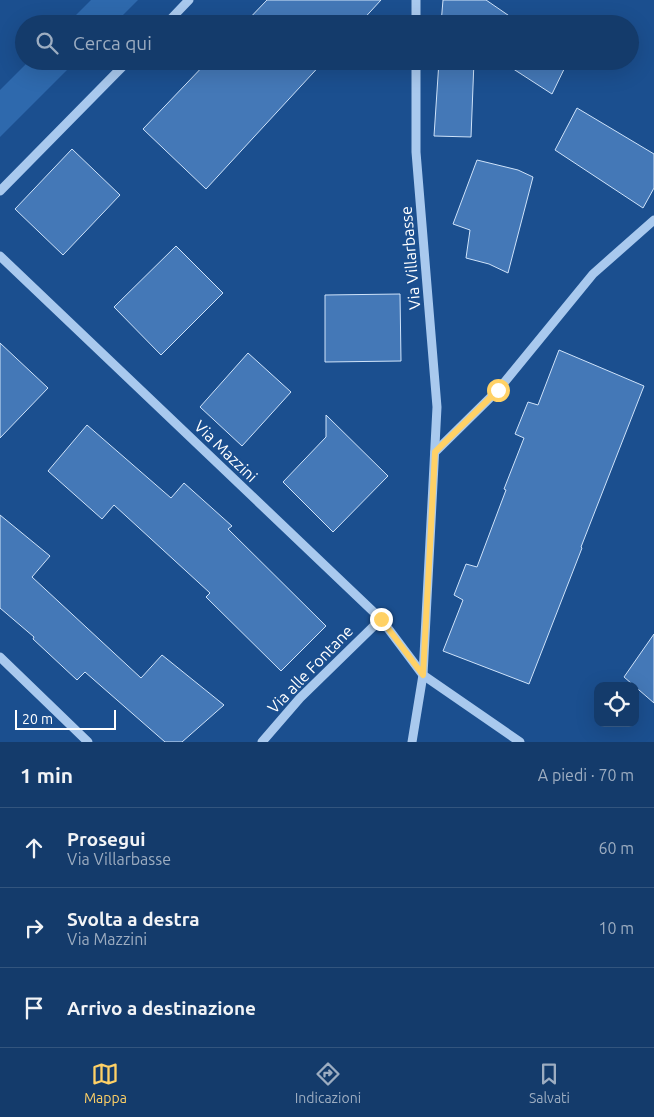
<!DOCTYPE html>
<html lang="it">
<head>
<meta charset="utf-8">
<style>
	:root { --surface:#143b6b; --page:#1d4271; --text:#f1f3f6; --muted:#9dadc1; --line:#33557e; --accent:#ffd166 }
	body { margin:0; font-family:Ubuntu,sans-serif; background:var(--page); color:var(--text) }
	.controls { position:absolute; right:15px; bottom:15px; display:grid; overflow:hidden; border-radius:10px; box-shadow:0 5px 20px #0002 }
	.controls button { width:45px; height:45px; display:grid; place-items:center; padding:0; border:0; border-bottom:1px solid var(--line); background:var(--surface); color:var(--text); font:25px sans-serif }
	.scale { position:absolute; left:15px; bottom:12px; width:101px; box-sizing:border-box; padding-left:5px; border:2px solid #fff; border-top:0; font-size:14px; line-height:18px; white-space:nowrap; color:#fff; -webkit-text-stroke:4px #1b4f8f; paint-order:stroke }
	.stop { position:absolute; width:15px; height:15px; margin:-11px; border:4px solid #ffd166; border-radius:50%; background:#fff }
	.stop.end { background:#ffd166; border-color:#fff; box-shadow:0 1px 5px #0008 }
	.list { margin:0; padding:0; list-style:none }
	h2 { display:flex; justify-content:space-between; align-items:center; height:65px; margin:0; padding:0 20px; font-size:21px }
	h2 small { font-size:16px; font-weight:400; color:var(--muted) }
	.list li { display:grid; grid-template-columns:32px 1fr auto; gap:15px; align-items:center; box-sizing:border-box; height:80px; padding:0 20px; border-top:1px solid var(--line) }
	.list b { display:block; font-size:19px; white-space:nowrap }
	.list p { margin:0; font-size:16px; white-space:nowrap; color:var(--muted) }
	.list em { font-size:16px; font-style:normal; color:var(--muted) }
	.icon { flex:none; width:28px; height:28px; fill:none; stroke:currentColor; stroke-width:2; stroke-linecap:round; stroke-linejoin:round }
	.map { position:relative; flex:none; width:654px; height:742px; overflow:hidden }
	.search { position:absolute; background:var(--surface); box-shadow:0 5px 20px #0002; left:15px; right:15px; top:15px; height:55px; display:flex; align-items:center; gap:12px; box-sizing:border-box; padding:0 18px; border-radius:28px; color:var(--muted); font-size:19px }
	.sheet { height:305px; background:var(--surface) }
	nav { display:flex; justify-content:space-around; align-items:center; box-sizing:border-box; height:70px; border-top:1px solid var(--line); background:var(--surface); font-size:14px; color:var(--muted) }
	nav a { display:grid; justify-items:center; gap:2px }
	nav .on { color:var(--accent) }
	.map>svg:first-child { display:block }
	.grass { fill:#2e69ad }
	.building { fill:#4478b7; stroke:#cfe3fa }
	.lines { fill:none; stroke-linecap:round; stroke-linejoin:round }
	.minor { stroke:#a9c9ee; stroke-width:9 }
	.route { stroke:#ffd166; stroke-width:6 }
	.labels { text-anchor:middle; stroke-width:4; stroke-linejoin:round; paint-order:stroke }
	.street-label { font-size:16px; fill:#fff; stroke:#1b4f8f }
</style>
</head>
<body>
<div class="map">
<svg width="654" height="742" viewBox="0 0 654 742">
	<rect width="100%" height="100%" fill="#1b4f8f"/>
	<g class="grass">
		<path d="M91,0h47l-24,24h-47z"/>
		<path d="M29,61h47l-76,76v-47z"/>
	</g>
	<g class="building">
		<path d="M267,0h114l-22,24h-115z"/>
		<path d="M443,0h43l35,24h-80z"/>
		<path d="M208,61h116l-118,128 -63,-60z"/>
		<path d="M439,61h35l-3,76 -37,-1z"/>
		<path d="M501,61h67l-16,33z"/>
		<path d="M577,108l77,46v34l-11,20 -88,-58z"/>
		<path d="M72,149l48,46 -57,60 -48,-46z"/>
		<path d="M477,160l41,10 15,7 -25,96 -19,-9 -23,-6 4,-28 -17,-6z"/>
		<path d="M176,246l47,47 -62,62 -47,-48z"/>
		<path d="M400,294l1,67 -76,1v-67z"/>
		<path d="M0,343l48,45 -48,50z"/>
		<path d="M559,350l85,36 -63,161 1,1 -53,136 -86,-33 20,-51 -9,-5 12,-31 11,3 29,-77 -2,-1 20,-51 -9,-4 13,-32 10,3z"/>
		<path d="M248,353l43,39 -49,54 -42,-39z"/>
		<path d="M326,415l62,61 -55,56 -50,-50 43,-45z"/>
		<path d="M87,425l84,73 13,-15 48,43 -4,3 98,97 -45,45 -75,-74 4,-4 -96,-88 -12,14 -54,-48z"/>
		<path d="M0,515l50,41 -18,21 109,101 21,-23 62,50 -42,37h-17l-80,-70 -8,8 -44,-41 1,-2 -34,-29z"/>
		<path d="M654,634v69l-30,-26z"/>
	</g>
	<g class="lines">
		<g class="minor">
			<path d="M166,24l23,-24"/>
			<path d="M416,24v-24"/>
			<path d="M0,191l128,-130"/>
			<path d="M0,256l381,363 42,56 97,67"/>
			<path d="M435,452l63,-62 95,-116 61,-54"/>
			<path d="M0,657l88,85"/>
			<path d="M262,742l38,-44 81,-79"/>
			<path d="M412,742l11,-67 14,-268 -21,-255v-91"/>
		</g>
	</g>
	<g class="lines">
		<path class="route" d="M381,619l42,56 12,-223 63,-62"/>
	</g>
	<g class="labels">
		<g class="street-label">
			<text transform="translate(410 258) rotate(-95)" y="6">Via Villarbasse</text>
			<text transform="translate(226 451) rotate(44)" y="6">Via Mazzini</text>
			<text transform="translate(310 669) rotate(-46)" y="6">Via alle Fontane</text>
		</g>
	</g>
</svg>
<div class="controls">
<button><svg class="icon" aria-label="locate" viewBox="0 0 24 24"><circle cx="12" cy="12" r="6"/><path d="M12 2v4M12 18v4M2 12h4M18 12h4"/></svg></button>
</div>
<div class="scale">20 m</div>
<div class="stop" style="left:498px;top:390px"></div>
<div class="stop end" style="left:381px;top:619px"></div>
<div class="search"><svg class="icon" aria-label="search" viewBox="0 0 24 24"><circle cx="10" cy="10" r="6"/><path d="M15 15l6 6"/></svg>Cerca qui</div>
</div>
<section class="sheet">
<h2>1 min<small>A piedi · 70 m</small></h2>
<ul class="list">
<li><svg class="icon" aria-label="ahead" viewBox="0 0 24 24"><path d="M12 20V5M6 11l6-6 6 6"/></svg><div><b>Prosegui</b><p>Via Villarbasse</p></div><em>60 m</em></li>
<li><svg class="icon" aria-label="right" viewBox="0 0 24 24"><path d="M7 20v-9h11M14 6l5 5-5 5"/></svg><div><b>Svolta a destra</b><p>Via Mazzini</p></div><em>10 m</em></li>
<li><svg class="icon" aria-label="arrive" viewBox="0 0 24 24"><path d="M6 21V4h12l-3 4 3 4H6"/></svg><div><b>Arrivo a destinazione</b></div></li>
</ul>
</section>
<nav>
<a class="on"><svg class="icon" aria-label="map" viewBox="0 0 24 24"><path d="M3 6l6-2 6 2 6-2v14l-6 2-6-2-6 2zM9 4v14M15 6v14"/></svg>Mappa</a>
<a><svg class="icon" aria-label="directions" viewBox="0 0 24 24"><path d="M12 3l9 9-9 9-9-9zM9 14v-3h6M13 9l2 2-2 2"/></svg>Indicazioni</a>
<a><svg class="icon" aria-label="saved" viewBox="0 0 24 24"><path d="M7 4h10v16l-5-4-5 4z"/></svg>Salvati</a>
</nav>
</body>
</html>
